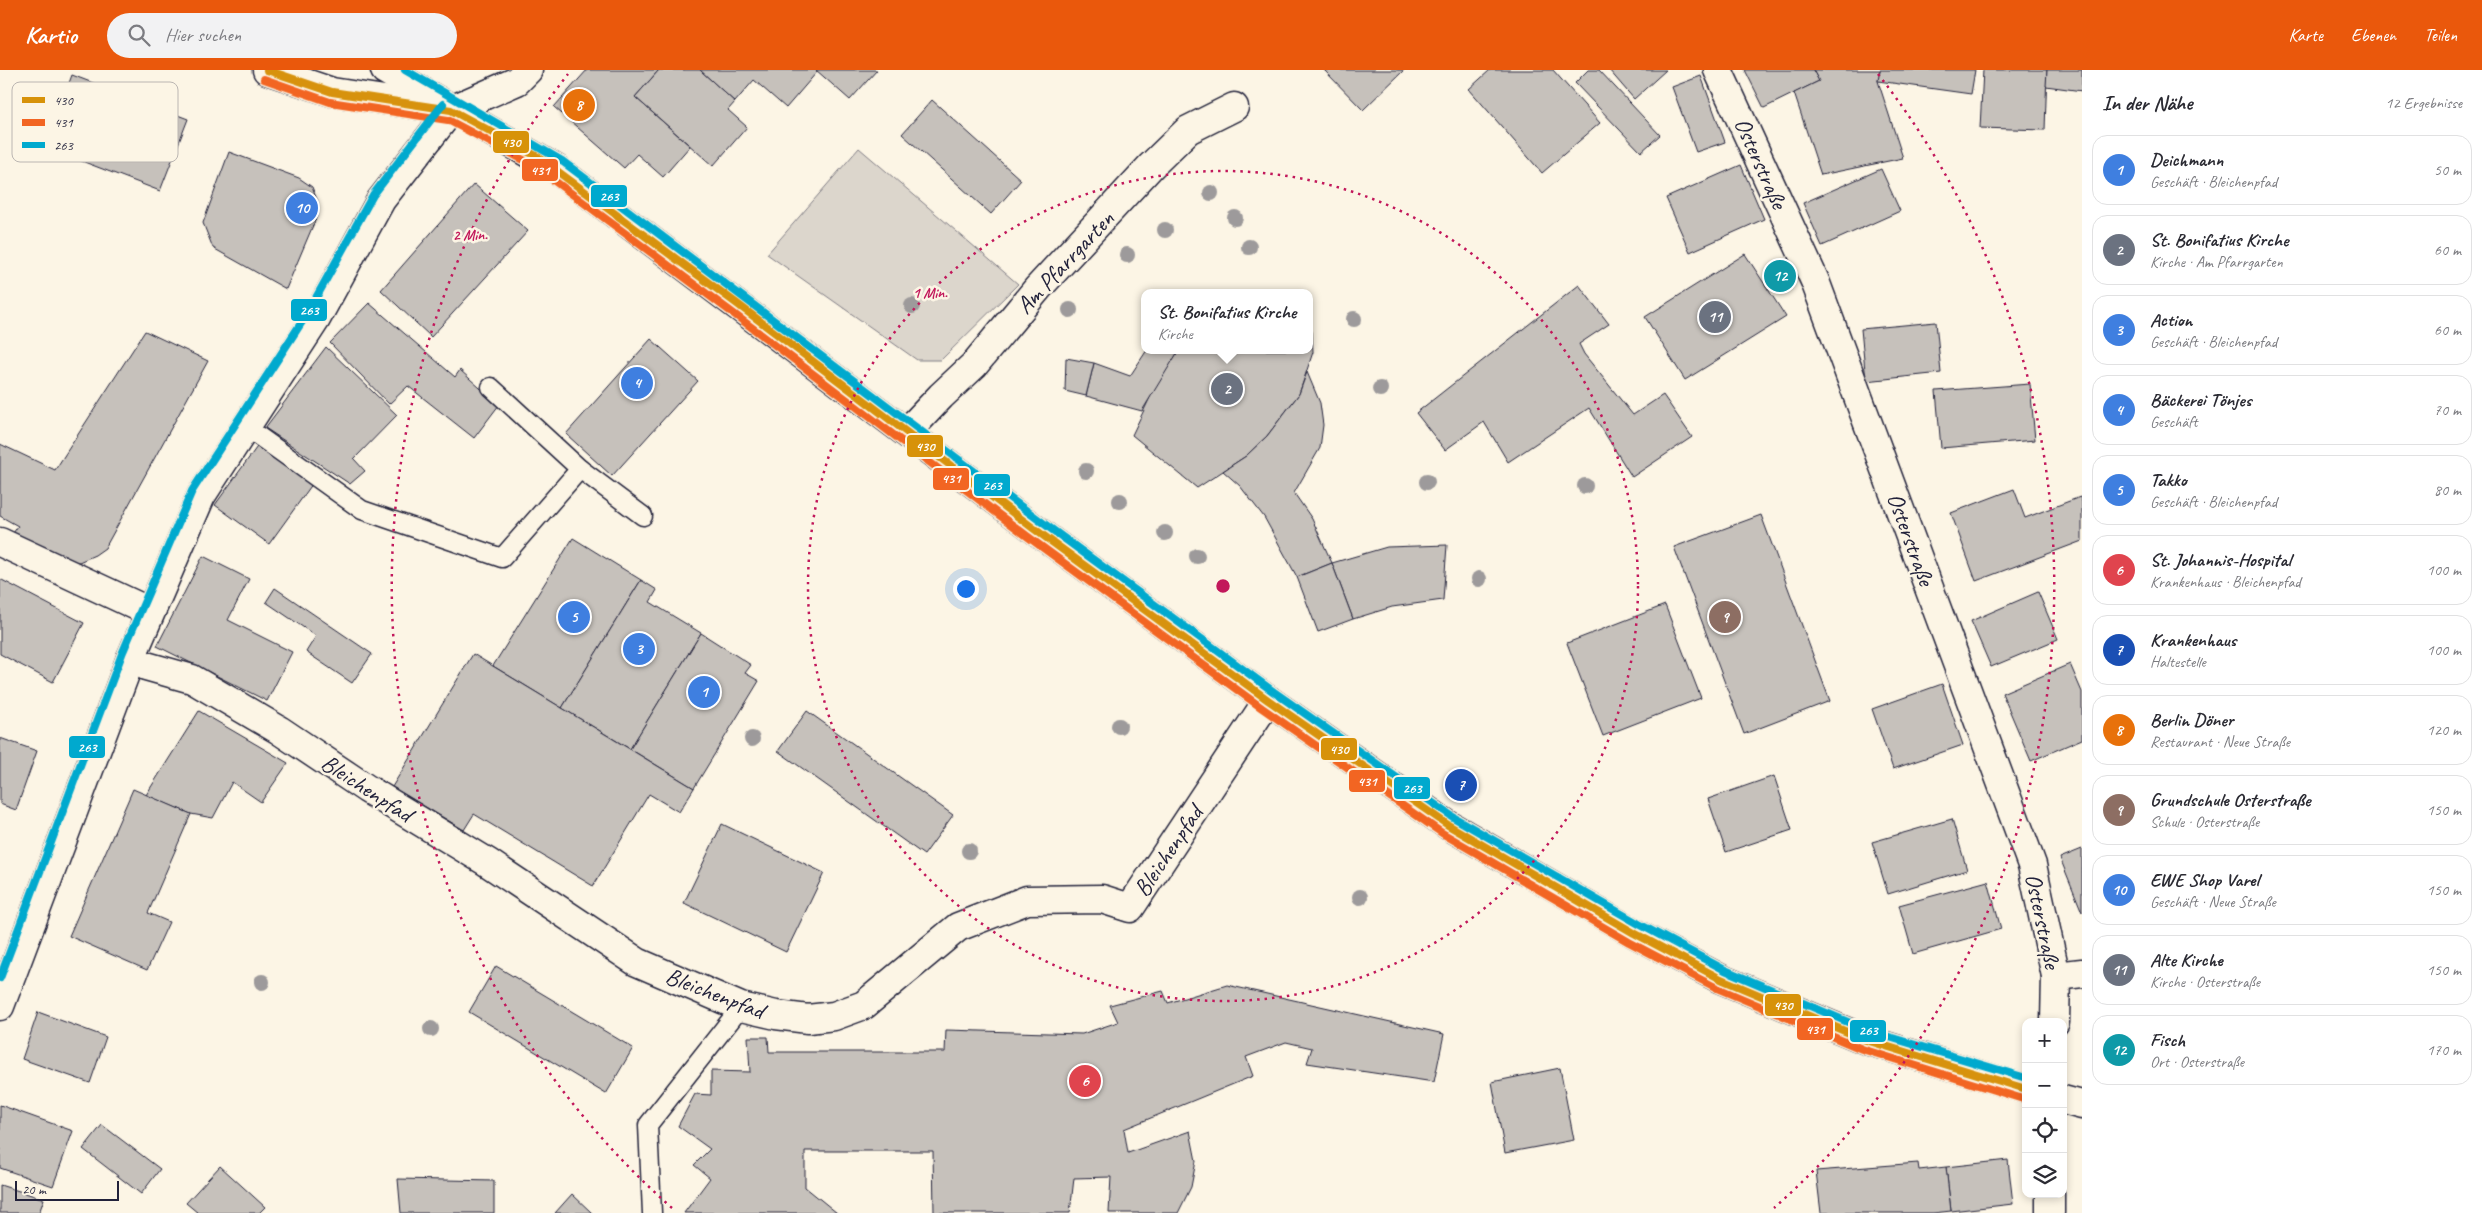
<!DOCTYPE html>
<html lang="de">
<head>
<meta charset="utf-8">
<style>
	:root { --surface:#fff; --page:#f2f2f3; --text:#2b2b33; --muted:#7c7c81; --line:#e1e1e2; --accent:#ea580c }
	body { margin:0; font-family:Caveat,sans-serif; background:var(--page); color:var(--text) }
	.controls { position:absolute; right:15px; bottom:15px; display:grid; overflow:hidden; border-radius:10px; box-shadow:0 2px 8px #0003 }
	.controls button { width:45px; height:45px; display:grid; place-items:center; padding:0; border:0; border-bottom:1px solid var(--line); background:var(--surface); color:var(--text); font:25px sans-serif }
	.scale { position:absolute; left:15px; bottom:12px; width:104px; box-sizing:border-box; padding-left:5px; border:2px solid #22223b; border-top:0; font-size:14px; line-height:18px; white-space:nowrap; color:#22223b; -webkit-text-stroke:4px #fcf5e5; paint-order:stroke }
	.you { position:absolute; left:965px; top:518px; width:18px; height:18px; margin:-12px; border:4px solid #fff; border-radius:50%; background:#1a73e8; box-shadow:0 0 0 8px #1a73e833 }
	.badge { display:grid; place-items:center; width:32px; height:32px; border-radius:50%; background:var(--accent); color:#fff; font-size:16px; font-weight:700 }
	.pin { position:absolute; translate:-50% -50%; border:2px solid #fff; box-shadow:0 1px 5px #0006 }
	.popup { position:absolute; left:1141px; top:219px; width:172px; height:65px; box-sizing:border-box; display:grid; place-content:center; border-radius:10px; background:var(--surface); filter:drop-shadow(0 1px 4px #0005); font-size:16px; white-space:nowrap; color:var(--muted) }
	.popup b { font-size:19px; color:var(--text) }
	.popup::after { content:''; position:absolute; left:50%; top:100%; margin-left:-10px; border:10px solid transparent; border-top-color:var(--surface) }
	.list { margin:0; padding:0; list-style:none }
	h2 { display:flex; justify-content:space-between; align-items:center; height:65px; margin:0; padding:0 20px; font-size:21px }
	h2 small { font-size:16px; font-weight:400; color:var(--muted) }
	.list li { display:grid; grid-template-columns:32px 1fr auto; gap:15px; align-items:center; box-sizing:border-box; height:70px; margin:0 10px 10px; padding:0 10px; border:1px solid var(--line); border-radius:15px }
	.list b { display:block; font-size:19px; white-space:nowrap }
	.list p { margin:0; font-size:16px; white-space:nowrap; color:var(--muted) }
	.list em { font-size:16px; font-style:normal; color:var(--muted) }
	.icon { flex:none; width:28px; height:28px; fill:none; stroke:currentColor; stroke-width:2; stroke-linecap:round; stroke-linejoin:round }
	.map { position:relative; flex:none; width:2082px; height:1143px; overflow:hidden }
	header { display:flex; align-items:center; gap:30px; box-sizing:border-box; height:70px; padding:0 25px; background:var(--accent); color:#fff }
	header strong { font-size:24px }
	nav { display:flex; gap:28px; margin-inline-start:auto; font-size:18px }
	.search { width:350px; height:45px; background:var(--page); display:flex; align-items:center; gap:12px; box-sizing:border-box; padding:0 18px; border-radius:28px; color:var(--muted); font-size:19px }
	main { display:flex }
	aside { flex:1; background:var(--surface) }
	.map>svg:first-child { display:block }
	.green { fill:#dcd6cc; stroke:#7f7c84 }
	.building { fill:#c6c1bb; stroke:#22223b }
	.lines { fill:none; stroke-linecap:round; stroke-linejoin:round }
	.service-casing { stroke:#22223b; stroke-width:21 }
	.minor-casing { stroke:#22223b; stroke-width:31 }
	.secondary-casing { stroke:#22223b; stroke-width:31 }
	.primary-casing { stroke:#22223b; stroke-width:31 }
	.service { stroke:#fcf5e5; stroke-width:18 }
	.minor { stroke:#fcf5e5; stroke-width:28 }
	.secondary { stroke:#fcf5e5; stroke-width:28 }
	.primary { stroke:#fcf5e5; stroke-width:28 }
	.bus-1-casing { stroke:#fcf5e5; stroke-width:11 }
	.bus-2-casing { stroke:#fcf5e5; stroke-width:11 }
	.bus-3-casing { stroke:#fcf5e5; stroke-width:11 }
	.bus-1 { stroke:#d79209; stroke-width:8 }
	.bus-2 { stroke:#f26522; stroke-width:8 }
	.bus-3 { stroke:#00a9ce; stroke-width:8 }
	.tree { fill:#9d9a9b }
	.ring { fill:none; stroke:#c2185b; stroke-width:2.5; stroke-dasharray:2.5 5 }
	.labels { text-anchor:middle; stroke-width:5; stroke-linejoin:round; paint-order:stroke }
	.street-label { font-size:24px; fill:#22223b; stroke:#fcf5e5 }
	.key { fill:#fcf5e5; stroke:#bbb6b2; stroke-width:1 }
	.key-label { font-size:14px; fill:#22223b }
	.centre { fill:#c2185b; stroke:#fcf5e5; stroke-width:2.5 }
	.ring-label { font-size:15px; text-anchor:middle; font-weight:bold; fill:#c2185b; stroke:#fcf5e5; stroke-width:5; stroke-linejoin:round; paint-order:stroke }
	.line-badge { stroke:#fcf5e5; stroke-width:2 }
	.badge-label { font-size:14px; text-anchor:middle; font-weight:bold; fill:#fff }
</style>
</head>
<body>
<header>
<strong>Kartio</strong>
<div class="search"><svg class="icon" aria-label="search" viewBox="0 0 24 24"><circle cx="10" cy="10" r="6"/><path d="M15 15l6 6"/></svg>Hier suchen</div>
<nav><a>Karte</a><a>Ebenen</a><a>Teilen</a></nav>
</header>
<main>
<div class="map">
<svg width="2082" height="1143" viewBox="0 0 2082 1143">
	<rect width="100%" height="100%" fill="#fcf5e5"/>
	<filter id="ink" filterUnits="userSpaceOnUse"><feTurbulence type="fractalNoise" baseFrequency=".02" numOctaves="2"/><feDisplacementMap in="SourceGraphic" scale="10" xChannelSelector="R" yChannelSelector="G"/><feConvolveMatrix kernelMatrix="1 2 1 2 8 2 1 2 1" color-interpolation-filters="sRGB"/></filter>
	<g filter="url(#ink)">
		<path class="green" d="M859,78l159,136 -77,76h-24l-150,-106z"/>
		<g class="building">
			<path d="M587,0h72l-24,27 55,49 -27,31 -26,-23 -13,14 -70,-61z"/>
			<path d="M659,0h41l35,32 -7,8 19,17 -34,39 -78,-69z"/>
			<path d="M700,0h116l1,2 -31,36 -32,-28 -19,22z"/>
			<path d="M816,0h61l-27,30z"/>
			<path d="M1324,0h80l-41,40z"/>
			<path d="M1490,0h63l47,53 -58,50 -73,-84z"/>
			<path d="M1588,0h11l61,65 -19,17 -66,-69z"/>
			<path d="M1609,0h57l-32,29z"/>
			<path d="M1745,0h68l6,11 -55,27z"/>
			<path d="M1813,0h67l-2,11 25,77 -82,17 -27,-82 25,-12z"/>
			<path d="M1880,0h95l-4,24 -93,-13z"/>
			<path d="M1983,0h64l-2,60 -65,-2z"/>
			<path d="M2047,0h35v21l-36,-5z"/>
			<path d="M72,5l116,44 -28,72 -115,-44z"/>
			<path d="M1701,6l24,66 -29,10 -24,-65z"/>
			<path d="M932,30l89,80 -30,34 -89,-80z"/>
			<path d="M229,82l70,26 13,9 5,13v16l-31,73 -73,-41 -10,-25z"/>
			<path d="M1741,95l23,54 -74,33 -24,-54z"/>
			<path d="M1881,99l19,42 -78,35 -19,-43z"/>
			<path d="M474,114l54,47 -97,106 -50,-47z"/>
			<path d="M1745,184l41,63 -101,63 -40,-63z"/>
			<path d="M1579,215l30,39 -30,20 5,10 49,61 30,-20 29,42 -60,40 -43,-69 -81,54 -24,-40 -39,28 -29,-37z"/>
			<path d="M369,233l86,74 5,-7 39,35 -25,33 -66,-52 -19,18 -59,-61z"/>
			<path d="M1936,252l5,51 -75,8 -5,-52z"/>
			<path d="M1310,257l2,5 1,20 -14,42 -32,42 -21,20 -49,32 -65,-53 24,-50 23,-35h131z"/>
			<path d="M145,261l63,30 -103,187 -10,7 -16,7h-19l-49,-26 7,-10 -18,-10v-72l55,26z"/>
			<path d="M651,269l47,42 -86,95 -46,-42z"/>
			<path d="M326,277l71,68 -43,44 11,12 -15,13 -85,-56z"/>
			<path d="M1147,280h32l-37,61 -56,-15 8,-33 36,13z"/>
			<path d="M1066,288l28,5 -8,33 -21,-5z"/>
			<path d="M1307,302l13,31 3,22 -3,23 -26,45 18,26 20,44 -35,14 -33,-60 -24,-31 -17,-15 23,-15 21,-20 32,-42z"/>
			<path d="M2030,314l5,56 -94,8 -5,-57z"/>
			<path d="M259,374l54,39 -44,61 -54,-39z"/>
			<path d="M2014,419l11,29 55,-21 2,5v39l-106,40 -25,-68z"/>
			<path d="M1761,445l69,186 -86,33 -70,-187z"/>
			<path d="M573,468l68,42 -79,128 -69,-42z"/>
			<path d="M1447,475l-4,55 -51,7 -39,12 -21,-56 55,-16z"/>
			<path d="M203,486l46,23 -21,41 64,32 -25,49 -110,-55z"/>
			<path d="M1332,493l21,56 -35,13 -21,-55z"/>
			<path d="M0,509l84,44 -31,59 -53,-28z"/>
			<path d="M641,510l16,10 -7,12 51,31 -71,116 -68,-41z"/>
			<path d="M275,518l97,66 -20,29 -46,-31 10,-16 -50,-34z"/>
			<path d="M2038,522l20,47 -67,28 -20,-46z"/>
			<path d="M1665,535l36,93 -98,38 -36,-93z"/>
			<path d="M701,563l50,32 -6,8 14,8 -65,107 -64,-39z"/>
			<path d="M473,584l221,134 -15,24 -30,-18 -56,92 -119,-72 -10,16 -72,-43z"/>
			<path d="M2070,594l12,28v47l-51,22 -29,-68z"/>
			<path d="M1942,614l21,61 -70,24 -21,-60z"/>
			<path d="M199,641l89,52 -27,39 -29,-20 -19,36 -22,-4 -45,-19z"/>
			<path d="M807,641l146,104 -29,40 -146,-104z"/>
			<path d="M0,668l37,13 -21,59 -16,-6z"/>
			<path d="M1774,706l18,54 -66,22 -18,-53z"/>
			<path d="M133,719l58,25 -43,99 21,9 -22,48 -78,-34z"/>
			<path d="M1952,749l15,51 -79,24 -16,-52z"/>
			<path d="M722,754l102,49 -38,79 -102,-49z"/>
			<path d="M2082,779v63l-22,-54z"/>
			<path d="M1988,811l13,48 -88,25 -14,-49z"/>
			<path d="M496,896l137,82 -27,46 -137,-82z"/>
			<path d="M1227,915l217,49 -10,48 -127,-19 5,-15 -26,-6 -40,15 7,19 -129,53 4,24 62,-22 6,30 -5,26 -13,26h-69l2,-36 -37,1 -4,35h-136l-1,-62h-128v36l32,26h-153l26,-35 -16,-13 16,-16 -32,-23 17,-32 16,1v-24l39,1 -2,-35h20l1,15h176l1,-22 136,4 36,-12 -8,-17 53,-14 5,12z"/>
			<path d="M38,942l68,25 -16,46 -68,-24z"/>
			<path d="M1560,998l14,72 -69,13 -13,-71z"/>
			<path d="M0,1035l73,26 -20,55 -53,-18z"/>
			<path d="M102,1055l58,44 -19,25 -58,-45z"/>
			<path d="M2008,1090l5,44 -62,7 -5,-44z"/>
			<path d="M1918,1093l1,7 27,-3 5,44 -18,2h-112l-5,-42z"/>
			<path d="M220,1096l45,41 -6,6h-61l-12,-10z"/>
			<path d="M398,1109l96,2v32h-93z"/>
			<path d="M0,1115l44,14 -5,14h-39z"/>
			<path d="M572,1124l20,19h-37z"/>
		</g>
		<g class="lines">
			<g class="service-casing">
				<g id="service">
					<path d="M246,357l116,83 140,48 78,-89 -89,-82"/>
					<path d="M580,399l63,47"/>
					<path d="M652,1143l-4,-88 93,-118"/>
				</g>
			</g>
			<g class="minor-casing">
				<g id="minor">
					<path d="M1718,0l97,211 217,584 24,111 -1,46"/>
					<path d="M451,40l66,-29 11,-11"/>
					<path d="M907,362l34,-36 33,-31 64,-77 113,-122 37,-36 46,-23"/>
					<path d="M0,472l150,70"/>
					<path d="M131,588l15,8 46,13 87,51 88,59 120,73 150,100 104,45 35,8 32,4 26,-3 30,-11 94,-78 69,-27 75,-1 28,9 138,-208"/>
					<path d="M2056,906l26,-3"/>
					<path d="M2050,1143v-19"/>
				</g>
			</g>
			<g class="secondary-casing">
				<path id="secondary" d="M0,936l131,-348 70,-162 115,-177 65,-119 70,-90"/>
			</g>
			<g class="primary-casing">
				<g id="primary">
					<path d="M267,0l65,22 105,16"/>
					<path d="M385,0l171,99 477,359 235,172 180,125 186,108 87,46 145,61 160,49"/>
					<path d="M2063,1030l19,5"/>
				</g>
			</g>
			<use href="#service" class="service"/>
			<use href="#minor" class="minor"/>
			<use href="#secondary" class="secondary"/>
			<use href="#primary" class="primary"/>
			<g class="bus-1-casing">
				<path id="bus-1" d="M267,0l65,22 119,18 87,47 198,146 297,225 235,172 180,125 186,108 87,46 145,61 160,49"/>
			</g>
			<g class="bus-2-casing">
				<path id="bus-2" d="M264,9l66,23 118,18 85,45 197,146 297,225 235,172 180,125 187,109 88,46 145,61 161,50"/>
			</g>
			<g class="bus-3-casing">
				<g id="bus-3">
					<path d="M405,0l157,91 477,359 235,172 179,125 186,107 86,46 144,61 157,47"/>
					<path d="M0,908l122,-324 70,-163 115,-177 66,-119 70,-91"/>
				</g>
			</g>
			<use href="#bus-1" class="bus-1"/>
			<use href="#bus-2" class="bus-2"/>
			<use href="#bus-3" class="bus-3"/>
		</g>
		<g class="tree">
			<circle cx="1211" cy="123" r="8"/>
			<circle cx="1235" cy="148" r="8"/>
			<circle cx="1165" cy="160" r="8"/>
			<circle cx="1249" cy="177" r="8"/>
			<circle cx="1127" cy="185" r="8"/>
			<circle cx="912" cy="236" r="8"/>
			<circle cx="1070" cy="240" r="8"/>
			<circle cx="1354" cy="249" r="8"/>
			<circle cx="1380" cy="319" r="8"/>
			<circle cx="1086" cy="401" r="8"/>
			<circle cx="1427" cy="412" r="8"/>
			<circle cx="1585" cy="416" r="8"/>
			<circle cx="1120" cy="431" r="8"/>
			<circle cx="1165" cy="463" r="8"/>
			<circle cx="1197" cy="486" r="8"/>
			<circle cx="1479" cy="509" r="8"/>
			<circle cx="1119" cy="656" r="8"/>
			<circle cx="752" cy="669" r="8"/>
			<circle cx="969" cy="781" r="8"/>
			<circle cx="1360" cy="827" r="8"/>
			<circle cx="262" cy="912" r="8"/>
			<circle cx="431" cy="959" r="8"/>
		</g>
	</g>
	<g class="ring">
		<circle cx="1223" cy="516" r="415"/>
		<path d="M672 1138A831 831 0 0 1 568 4M1878 4A831 831 0 0 1 1774 1138"/>
	</g>
	<g class="labels">
		<g class="street-label">
			<text transform="translate(1761 93) rotate(66)" y="8">Osterstraße</text>
			<text transform="translate(1065 192) rotate(-47)" y="8">Am Pfarrgarten</text>
			<text transform="translate(1911 469) rotate(70)" y="8">Osterstraße</text>
			<text transform="translate(367 718) rotate(33)" y="8">Bleichenpfad</text>
			<text transform="translate(1168 781) rotate(-56)" y="8">Bleichenpfad</text>
			<text transform="translate(2043 851) rotate(78)" y="8">Osterstraße</text>
			<text transform="translate(715 923) rotate(21)" y="8">Bleichenpfad</text>
		</g>
	</g>
	<rect x="12" y="12" width="166" height="80" rx="8" class="key"/>
	<rect x="22" y="27" width="23" height="6" fill="#d79209"/>
	<rect x="22" y="49" width="23" height="7" fill="#f26522"/>
	<rect x="22" y="72" width="23" height="6" fill="#00a9ce"/>
	<g class="key-label">
		<text x="54" y="35">430</text>
		<text x="54" y="57">431</text>
		<text x="54" y="80">263</text>
	</g>
	<circle cx="1223" cy="516" r="8" class="centre"/>
	<g class="ring-label">
		<text x="470" y="170">2 Min.</text>
		<text x="930" y="228">1 Min.</text>
	</g>
	<g class="line-badge">
		<rect x="492" y="60" width="38" height="24" rx="5" fill="#d79209"/>
		<rect x="521" y="88" width="38" height="24" rx="5" fill="#f26522"/>
		<rect x="590" y="114" width="38" height="24" rx="5" fill="#00a9ce"/>
		<rect x="290" y="228" width="38" height="24" rx="5" fill="#00a9ce"/>
		<rect x="906" y="364" width="38" height="24" rx="5" fill="#d79209"/>
		<rect x="932" y="397" width="38" height="24" rx="5" fill="#f26522"/>
		<rect x="973" y="403" width="38" height="24" rx="5" fill="#00a9ce"/>
		<rect x="68" y="665" width="38" height="24" rx="5" fill="#00a9ce"/>
		<rect x="1320" y="667" width="38" height="24" rx="5" fill="#d79209"/>
		<rect x="1348" y="699" width="38" height="24" rx="5" fill="#f26522"/>
		<rect x="1393" y="706" width="38" height="24" rx="5" fill="#00a9ce"/>
		<rect x="1764" y="923" width="38" height="24" rx="5" fill="#d79209"/>
		<rect x="1796" y="947" width="38" height="24" rx="5" fill="#f26522"/>
		<rect x="1849" y="949" width="38" height="24" rx="5" fill="#00a9ce"/>
	</g>
	<g class="badge-label">
		<text x="511" y="77">430</text>
		<text x="540" y="105">431</text>
		<text x="609" y="131">263</text>
		<text x="309" y="245">263</text>
		<text x="925" y="381">430</text>
		<text x="951" y="413">431</text>
		<text x="992" y="420">263</text>
		<text x="87" y="682">263</text>
		<text x="1339" y="684">430</text>
		<text x="1367" y="716">431</text>
		<text x="1412" y="723">263</text>
		<text x="1783" y="940">430</text>
		<text x="1815" y="964">431</text>
		<text x="1868" y="965">263</text>
	</g>
</svg>
<div class="controls">
<button>+</button>
<button>−</button>
<button><svg class="icon" aria-label="locate" viewBox="0 0 24 24"><circle cx="12" cy="12" r="6"/><path d="M12 2v4M12 18v4M2 12h4M18 12h4"/></svg></button>
<button><svg class="icon" aria-label="layers" viewBox="0 0 24 24"><path d="M12 4l9 5-9 5-9-5zM3 14l9 5 9-5"/></svg></button>
</div>
<div class="scale">20 m</div>
<div class="you"></div>
<div class="pin badge" style="left:704px;top:622px;background:#3f7fe0">1</div>
<div class="pin badge" style="left:1227px;top:319px;background:#6b7280">2</div>
<div class="popup"><b>St. Bonifatius Kirche</b>Kirche</div>
<div class="pin badge" style="left:639px;top:579px;background:#3f7fe0">3</div>
<div class="pin badge" style="left:637px;top:313px;background:#3f7fe0">4</div>
<div class="pin badge" style="left:574px;top:547px;background:#3f7fe0">5</div>
<div class="pin badge" style="left:1085px;top:1011px;background:#e0444e">6</div>
<div class="pin badge" style="left:1461px;top:715px;background:#1a4fb4">7</div>
<div class="pin badge" style="left:579px;top:35px;background:#e8710a">8</div>
<div class="pin badge" style="left:1725px;top:547px;background:#8d6e63">9</div>
<div class="pin badge" style="left:302px;top:138px;background:#3f7fe0">10</div>
<div class="pin badge" style="left:1715px;top:247px;background:#6b7280">11</div>
<div class="pin badge" style="left:1780px;top:206px;background:#0f9aa8">12</div>
</div>
<aside>
<h2>In der Nähe<small>12 Ergebnisse</small></h2>
<ul class="list">
<li><span class="badge" style="background:#3f7fe0">1</span><div><b>Deichmann</b><p>Geschäft · Bleichenpfad</p></div><em>50 m</em></li>
<li><span class="badge" style="background:#6b7280">2</span><div><b>St. Bonifatius Kirche</b><p>Kirche · Am Pfarrgarten</p></div><em>60 m</em></li>
<li><span class="badge" style="background:#3f7fe0">3</span><div><b>Action</b><p>Geschäft · Bleichenpfad</p></div><em>60 m</em></li>
<li><span class="badge" style="background:#3f7fe0">4</span><div><b>Bäckerei Tönjes</b><p>Geschäft</p></div><em>70 m</em></li>
<li><span class="badge" style="background:#3f7fe0">5</span><div><b>Takko</b><p>Geschäft · Bleichenpfad</p></div><em>80 m</em></li>
<li><span class="badge" style="background:#e0444e">6</span><div><b>St. Johannis-Hospital</b><p>Krankenhaus · Bleichenpfad</p></div><em>100 m</em></li>
<li><span class="badge" style="background:#1a4fb4">7</span><div><b>Krankenhaus</b><p>Haltestelle</p></div><em>100 m</em></li>
<li><span class="badge" style="background:#e8710a">8</span><div><b>Berlin Döner</b><p>Restaurant · Neue Straße</p></div><em>120 m</em></li>
<li><span class="badge" style="background:#8d6e63">9</span><div><b>Grundschule Osterstraße</b><p>Schule · Osterstraße</p></div><em>150 m</em></li>
<li><span class="badge" style="background:#3f7fe0">10</span><div><b>EWE Shop Varel</b><p>Geschäft · Neue Straße</p></div><em>150 m</em></li>
<li><span class="badge" style="background:#6b7280">11</span><div><b>Alte Kirche</b><p>Kirche · Osterstraße</p></div><em>150 m</em></li>
<li><span class="badge" style="background:#0f9aa8">12</span><div><b>Fisch</b><p>Ort · Osterstraße</p></div><em>170 m</em></li>
</ul>
</aside>
</main>
</body>
</html>
